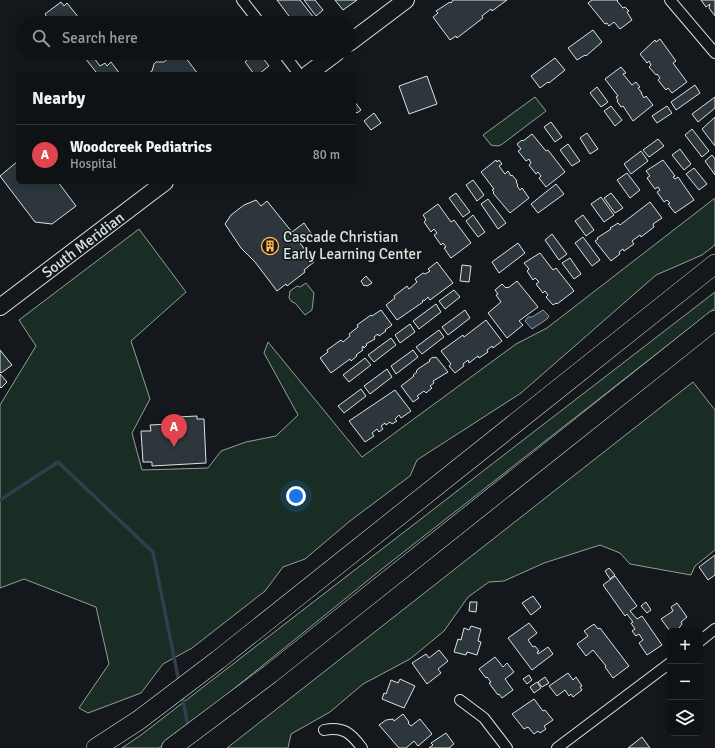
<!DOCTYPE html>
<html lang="en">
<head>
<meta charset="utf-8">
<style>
	:root { --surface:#0f1215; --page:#181b1e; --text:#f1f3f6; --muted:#9b9ea0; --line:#2f3234; --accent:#ffb74d }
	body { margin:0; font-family:Signika,sans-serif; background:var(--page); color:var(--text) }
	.controls { position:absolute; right:12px; bottom:12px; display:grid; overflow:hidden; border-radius:6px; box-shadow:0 2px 10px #0003 }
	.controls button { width:36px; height:36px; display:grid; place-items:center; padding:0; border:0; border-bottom:1px solid var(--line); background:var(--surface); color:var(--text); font:20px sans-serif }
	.you { position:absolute; left:296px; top:496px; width:14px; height:14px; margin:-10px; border:3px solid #fff; border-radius:50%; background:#1a73e8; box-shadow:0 0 0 6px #1a73e833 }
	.badge { display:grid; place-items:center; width:26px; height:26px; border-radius:50%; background:var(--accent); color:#fff; font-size:13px; font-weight:700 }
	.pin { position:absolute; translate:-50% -33px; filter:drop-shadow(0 1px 2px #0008) }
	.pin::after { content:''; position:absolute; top:21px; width:14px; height:12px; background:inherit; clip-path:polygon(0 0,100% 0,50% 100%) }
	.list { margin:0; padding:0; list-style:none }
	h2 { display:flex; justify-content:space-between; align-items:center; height:52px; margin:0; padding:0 16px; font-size:17px }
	h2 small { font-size:13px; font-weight:400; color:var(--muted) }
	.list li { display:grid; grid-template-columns:26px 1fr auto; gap:12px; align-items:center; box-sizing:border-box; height:60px; padding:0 16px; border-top:1px solid var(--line) }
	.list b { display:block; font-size:15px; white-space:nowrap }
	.list p { margin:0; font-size:13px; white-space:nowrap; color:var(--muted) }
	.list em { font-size:13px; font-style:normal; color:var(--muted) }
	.icon { flex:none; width:22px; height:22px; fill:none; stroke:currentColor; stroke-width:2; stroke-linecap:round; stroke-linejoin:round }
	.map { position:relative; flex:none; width:715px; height:748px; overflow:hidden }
	.search { position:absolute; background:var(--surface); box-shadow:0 2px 10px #0003; left:16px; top:16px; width:340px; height:44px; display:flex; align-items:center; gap:10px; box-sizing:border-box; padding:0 14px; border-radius:22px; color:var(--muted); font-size:15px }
	.panel { position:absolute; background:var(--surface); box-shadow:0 2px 10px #0003; left:16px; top:72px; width:340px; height:112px; border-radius:6px }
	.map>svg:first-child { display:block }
	.green { fill:#1a2d24; stroke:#939e99 }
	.water { fill:#2f3f4d; stroke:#939e99 }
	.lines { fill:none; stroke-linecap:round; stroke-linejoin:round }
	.stream { stroke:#2f3f4d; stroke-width:3.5 }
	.building { fill:#2c363c; stroke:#d8e6dc }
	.minor-casing { stroke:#d8e6dc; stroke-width:12 }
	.primary-casing { stroke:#d8e6dc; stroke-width:18 }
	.motorway-casing { stroke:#d8e6dc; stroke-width:20 }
	.minor { stroke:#14181c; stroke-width:10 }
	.primary { stroke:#14181c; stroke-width:16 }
	.motorway { stroke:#14181c; stroke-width:19 }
	.labels { text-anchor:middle; stroke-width:3; stroke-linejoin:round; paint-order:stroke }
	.poi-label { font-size:15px; fill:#d8e6dc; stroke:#14181c; text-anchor:start }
	.street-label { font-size:15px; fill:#d8e6dc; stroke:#14181c }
</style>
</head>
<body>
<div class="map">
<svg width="715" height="748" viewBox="0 0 715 748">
	<rect width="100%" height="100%" fill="#14181c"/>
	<g class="green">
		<path d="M535,97l11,14 -45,34 -4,1 -6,-1 -8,-10z"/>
		<path d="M715,198v47l-13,10 -46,20 -135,118 -104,67 -7,16 -60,45 -45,38 -22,8 -18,24 -73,57 -29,16 -22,29 -53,20 -9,-5 30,-44 -13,-57 -72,-28 -24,9v-183l36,-59 -17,-26 120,-91 47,63 -55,49 19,58 -18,34 10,37 66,-2 13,-17 25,-9 30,-6 22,-21 -34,-62 4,-11 94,115 154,-113 31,-16z"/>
		<path d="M306,283l8,10 -2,17 -7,5 -10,-12 -3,-1 -3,-4 1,-7 7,-5 3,1z"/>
		<path d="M715,292v16l-333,261 -204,165 -19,14h-37l19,-13z"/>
		<path d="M693,382l22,28v140l-20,16 -4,9 -61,-11 -10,-11 -20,-8 -56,18 -40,18 -15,1 -21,15 -24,34 -34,28 -47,25 -33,28 -39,22 -3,14h-61z"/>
	</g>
	<path class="water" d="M543,310l6,6 -2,3 -15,10 -7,-8 3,-4h4z"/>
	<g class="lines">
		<g class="stream">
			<path d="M0,500l58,-38 95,90 26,130"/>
			<path d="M182,694l6,33"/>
		</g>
	</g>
	<g class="building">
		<path d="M277,0h23l18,23h-24z"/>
		<path d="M304,0h11l8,10 -7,6z"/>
		<path d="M335,0h22l-14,10z"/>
		<path d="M453,0h54l-15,11 -1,-2 -9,7 1,2 -26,20 -1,-2 -6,4 -17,-23 5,-4 -2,-2 14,-9 1,1z"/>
		<path d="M592,0h26l-1,1 6,7 2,-1 4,4 -2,1 5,8 -12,9 -6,-7 -5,4 -2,-3 -2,1 -17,-21z"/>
		<path d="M701,0h14v16l-6,-8 1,-4 -4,3z"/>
		<path d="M61,2l3,4 3,-3 16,20h-43l7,-6 -2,-3z"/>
		<path d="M593,30l9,12 -16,14 -1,-1 -8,5 -9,-12z"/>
		<path d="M660,39l16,22 -3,2 14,19 -15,11 -4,-5 -2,2 -8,-10 2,-2 -3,-4 -1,1 -7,-8 2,-2 -2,-4 -2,2 -7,-9 15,-14 1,2z"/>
		<path d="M66,53h24l10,13 5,-3 2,3 4,-4 9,12h-27l3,-2 -15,-19 -5,4 -2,-3 -5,4z"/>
		<path d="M175,53h7l16,21h-50l4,-3 2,-7 2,-2h8z"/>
		<path d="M250,53h9l10,13 -10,8h-5l-9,-12 2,-2 -2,-4z"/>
		<path d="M555,58l10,12 -16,13 -1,-1 -8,6 -9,-12z"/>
		<path d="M621,67l5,6 -3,1 9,11 4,-3 4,5 -2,1 4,5h-1l3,5 2,-2 7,9 -20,16 -10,-15 -2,1 -4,-6 1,-1 -2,-3 2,-1 -13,-17z"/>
		<path d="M427,76l10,28 -28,10 -10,-28z"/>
		<path d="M695,85l5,8 -24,17 -5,-8z"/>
		<path d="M597,87l11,15 -7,5 -11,-14z"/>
		<path d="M715,97v11l-17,14 -6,-8z"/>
		<path d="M354,101l7,9 -4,3 -2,-2h-1z"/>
		<path d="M611,106l11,14 -7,6 -11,-15z"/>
		<path d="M667,106l5,7 -15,10 -5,-7z"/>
		<path d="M374,113l7,10 -10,7 -7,-9z"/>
		<path d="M715,117v29l-13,-17z"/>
		<path d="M551,122l11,15 -7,5 -11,-15z"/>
		<path d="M692,129l17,22 -7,6 -17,-22z"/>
		<path d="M587,133l11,16 -8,5 -10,-16z"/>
		<path d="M532,134l14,17 2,-1 17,22 -19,15 -7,-9 2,-2 -3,-4 -2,2 -7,-9 2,-2 -2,-4 -3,2 -8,-10 3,-2 -4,-5 5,-4 1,1z"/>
		<path d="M658,139l6,7 -15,11 -6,-7z"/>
		<path d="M568,144l12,17 -8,5 -12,-16z"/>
		<path d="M680,149l11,15 -7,6 -12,-15z"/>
		<path d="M641,151l7,10 -17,13 -7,-10z"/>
		<path d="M712,155l3,4v16l-10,-14z"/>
		<path d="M496,160l1,2 2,-2 3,4 -3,2 6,8 3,-3 3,5 1,-1 5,6 -1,1 2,3 -1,1 3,4 2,-2 7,10 -19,15 -17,-20 1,-1 -2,-2 2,-1 -13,-17z"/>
		<path d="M663,160l12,16 -2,1 2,2 3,-2 16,23 -19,13 -7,-9 2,-1 -3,-3 -3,2 -7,-10 3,-2 -2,-3 -3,2 -8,-11 3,-2 -4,-5z"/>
		<path d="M18,161v21h40l18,24 -24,18 -17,-2 -35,-46z"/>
		<path d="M694,168l13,16 -8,6 -13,-16z"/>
		<path d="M627,173l13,17 -10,8 -13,-18z"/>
		<path d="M473,180l11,15 -7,6 -11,-16z"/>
		<path d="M556,184l8,10 -26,19 -7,-9z"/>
		<path d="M456,193l14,19 -7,5 -14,-19z"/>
		<path d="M611,193l12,15 -8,5 -11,-15z"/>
		<path d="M601,197l13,18 -10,7 -13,-18z"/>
		<path d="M488,199l18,24 -8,6 -17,-25z"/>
		<path d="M256,200l5,6 6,-5 25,31 12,-9 7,10 -11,10 14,19 -10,8 1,2 -18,14 -1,-2 -9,7 -22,-29 -14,-14 -16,-24 6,-9 13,-10z"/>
		<path d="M650,202l12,16 -9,6 1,3 -13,10 -1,-2 -8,6 2,3 -10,7 -1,-2 -4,3 1,2 -9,7 -16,-20 3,-2 -1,-1 14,-9 -1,-1 5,-3 3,-2 2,2z"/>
		<path d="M438,204l13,18 3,-2 17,23 -20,15 -7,-10 2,-1 -3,-4 -2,2 -7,-10 3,-2 -3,-4 -3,3 -7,-10 2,-2 -3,-5z"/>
		<path d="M473,215l12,17 -7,5 -12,-16z"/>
		<path d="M583,215l11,15 -8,6 -11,-15z"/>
		<path d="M552,234l15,20 -8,6 -14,-20z"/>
		<path d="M583,237l17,23 -8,6 -17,-23z"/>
		<path d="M518,243l7,10 -26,20 -7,-11z"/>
		<path d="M540,253l13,17 3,-2 18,23 -17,13 -1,-1 -3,2 -7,-8 2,-2 -3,-4 -2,2 -7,-9 3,-2 -4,-4 -2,2 -6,-9 2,-2 -5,-6z"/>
		<path d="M570,258l11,16 -7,5 -12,-16z"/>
		<path d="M437,262l16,21 -23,17 -2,-3 -4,4v-1l-2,1 1,1 -26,18 -11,-15 9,-7 -1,-2 13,-10 2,3 8,-7 -2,-3 8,-6 2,1 5,-3 -2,-2z"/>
		<path d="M462,265l9,1 -2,16 -9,-1z"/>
		<path d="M366,276l6,7 -5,3 -2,-1 -1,1 -3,-5z"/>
		<path d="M517,281l21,26 -19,14 4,4 -16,13 -19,-25 13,-11 -5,-7 2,-1 -3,-4 7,-6 4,4 1,-1 1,1z"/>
		<path d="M454,290l6,7 -15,12 -6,-8z"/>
		<path d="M436,304l5,8 -22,17 -6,-8z"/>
		<path d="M381,310l11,15 -7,5 1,1 -7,5 -1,-2 -4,3 1,2 -9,5 1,1 -3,3 -1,-2 -1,2 1,2 -7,5 1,1 -6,5 -1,-2 -19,14 -11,-15 8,-6 -1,-2 14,-10 2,2 7,-6 -1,-2 9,-7 -1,-2 14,-10 1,1z"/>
		<path d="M465,310l5,8 -22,17 -6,-8z"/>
		<path d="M486,320l16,21 -9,7 -1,-2 -5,4 1,2 -9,6 -1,-2 -9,7 -1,-3 -5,4 1,2 -9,7 -6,-7 2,-2 -10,-13 22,-16 1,2z"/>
		<path d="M410,324l5,8 -15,11 -5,-8z"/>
		<path d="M439,330l5,7 -22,17 -6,-7z"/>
		<path d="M391,338l5,7 -22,17 -6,-7z"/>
		<path d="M0,350l12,15 -11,8 -1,-1z"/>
		<path d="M413,350l5,7 -22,17 -5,-8z"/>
		<path d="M433,357l1,1 2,-1 12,15 -15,9 1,2 -4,3 2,2 -6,5 -2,-2 -7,5 2,2 -6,4 -12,-16 13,-10 -1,-1 4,-3 -1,-1 2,-2 12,-8 -1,-1z"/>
		<path d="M365,358l6,7 -22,17 -6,-7z"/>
		<path d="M387,369l5,8 -22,17 -6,-8z"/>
		<path d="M0,374l7,8 -6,6 -1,-1z"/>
		<path d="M361,389l5,7 -22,17 -6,-7z"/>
		<path d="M395,390l16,21 -10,7 -2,-3 -4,4 2,2 -5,3 -2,-2 -4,3 -1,-2 -4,3 2,3 -4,3 -2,-3 -5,4 2,3 -9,6 -16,-21z"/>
		<path d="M197,416v3h7l2,44 -54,3v-4h-9l-2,-31h10l-1,-6 19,-1 1,6h3v-9l5,-1v-3z"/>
		<path d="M715,555v20l-7,5 -9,-13z"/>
		<path d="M609,568l6,7 -5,4 -5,-8z"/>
		<path d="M615,576l22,30 -7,5 7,8 5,-3 20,29 -15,10 -8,-12 4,-3 -4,-6 -3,2 -4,-5 3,-2 -4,-6 2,-1 -6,-8 -2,2 -22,-31z"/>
		<path d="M533,596l8,11 -10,8 -9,-12z"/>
		<path d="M470,602h7l-1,10 -7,-1z"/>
		<path d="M646,602l5,8 -4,3 -6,-7z"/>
		<path d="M677,603l10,14 -6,5 1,2 -3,4 -4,3h-5l-9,-12 12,-8 -2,-4z"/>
		<path d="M529,623l8,10 -9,7 5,7 2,-1 4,5 -2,1 1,2 10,-7 5,7 -21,16 -24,-32z"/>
		<path d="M594,624l4,5 2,-1 29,38 -16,12 -8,-11 1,-1 -13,-16 -7,6 -9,-12 11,-8 -4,-5z"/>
		<path d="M471,626l10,3 -3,12 3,1 -4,13 -10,-3 -1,3 -12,-3 4,-13 3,1 3,-12 5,2z"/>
		<path d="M439,650l9,11 -10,8 3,4 -14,11 -15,-21 14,-9 3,4z"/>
		<path d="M495,657l8,10 4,-4 7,9 -9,7 8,11 -11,8 -3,-4 -1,1 -9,-12 2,-1 -4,-5 -1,1 -7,-9z"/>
		<path d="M568,673l5,7 3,-3 6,9 -2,1 2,3 -9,7 -2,-3 -2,2 -4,-6 -8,6 -8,-10z"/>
		<path d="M529,675l3,5 -5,4 -4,-5z"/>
		<path d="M545,677l4,6 -7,4 -4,-5z"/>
		<path d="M400,679l15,7 -11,22 -22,-9 2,-6 2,1 5,-14 7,3z"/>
		<path d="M537,682l4,6 -7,5 -4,-6z"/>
		<path d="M534,699l9,12 2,-1 8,10 -9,6 2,3 -6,4 -2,-2 -4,3 -6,-7 -4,2 -12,-15z"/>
		<path d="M403,714l6,8 -1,1 3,3 9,-7 12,15 -14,12 -4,-5 -8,7h-7l-20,-23 7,-5 7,-1 1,2z"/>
		<path d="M446,733l8,11 -5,4h-20l4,-3 -2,-2z"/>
		<path d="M642,737l8,11h-22z"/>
	</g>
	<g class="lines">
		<g class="minor-casing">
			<g id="minor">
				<path d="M242,0l18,23"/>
				<path d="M670,0l45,53"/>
				<path d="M283,53l16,21"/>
				<path d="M700,641l15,-12"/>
				<path d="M460,700l24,18 23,30"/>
				<path d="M324,730c19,-4 27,3 38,18"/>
				<path d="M557,748l113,-85"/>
			</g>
		</g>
		<g class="primary-casing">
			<g id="primary">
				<path d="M349,43l57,-43"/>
				<path d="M308,74l28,-21"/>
				<path d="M0,307l165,-125"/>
			</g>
		</g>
		<g class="motorway-casing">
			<g id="motorway">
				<path d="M96,748l43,-28 79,-60 497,-396"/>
				<path d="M171,748l99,-74 445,-354"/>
			</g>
		</g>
		<use href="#minor" class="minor"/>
		<use href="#primary" class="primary"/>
		<use href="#motorway" class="motorway"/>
	</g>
	<defs>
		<g id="building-ring" transform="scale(0.9)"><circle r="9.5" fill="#14181c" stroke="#ffb74d" stroke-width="1.5"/><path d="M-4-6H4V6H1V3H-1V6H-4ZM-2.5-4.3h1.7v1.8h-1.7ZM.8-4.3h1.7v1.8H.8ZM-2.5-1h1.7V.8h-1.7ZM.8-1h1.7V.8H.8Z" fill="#ffb74d"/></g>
	</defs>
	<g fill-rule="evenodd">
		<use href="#building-ring" x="270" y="246"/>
	</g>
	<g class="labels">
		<g class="poi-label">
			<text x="283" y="242">Cascade Christian<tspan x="283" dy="17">Early Learning Center</tspan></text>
		</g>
		<g class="street-label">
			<text transform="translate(83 245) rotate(-37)" y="5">South Meridian</text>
		</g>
	</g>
</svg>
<div class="controls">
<button>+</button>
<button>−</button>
<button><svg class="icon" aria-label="layers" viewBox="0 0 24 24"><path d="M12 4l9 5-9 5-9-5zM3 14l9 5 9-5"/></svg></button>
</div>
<div class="you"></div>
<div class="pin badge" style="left:174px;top:447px;background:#e0444e">A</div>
<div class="search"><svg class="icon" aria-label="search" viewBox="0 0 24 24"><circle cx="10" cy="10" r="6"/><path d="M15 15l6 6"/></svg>Search here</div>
<section class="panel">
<h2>Nearby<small></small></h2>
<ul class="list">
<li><span class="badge" style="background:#e0444e">A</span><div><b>Woodcreek Pediatrics</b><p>Hospital</p></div><em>80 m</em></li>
</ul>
</section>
</div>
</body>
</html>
